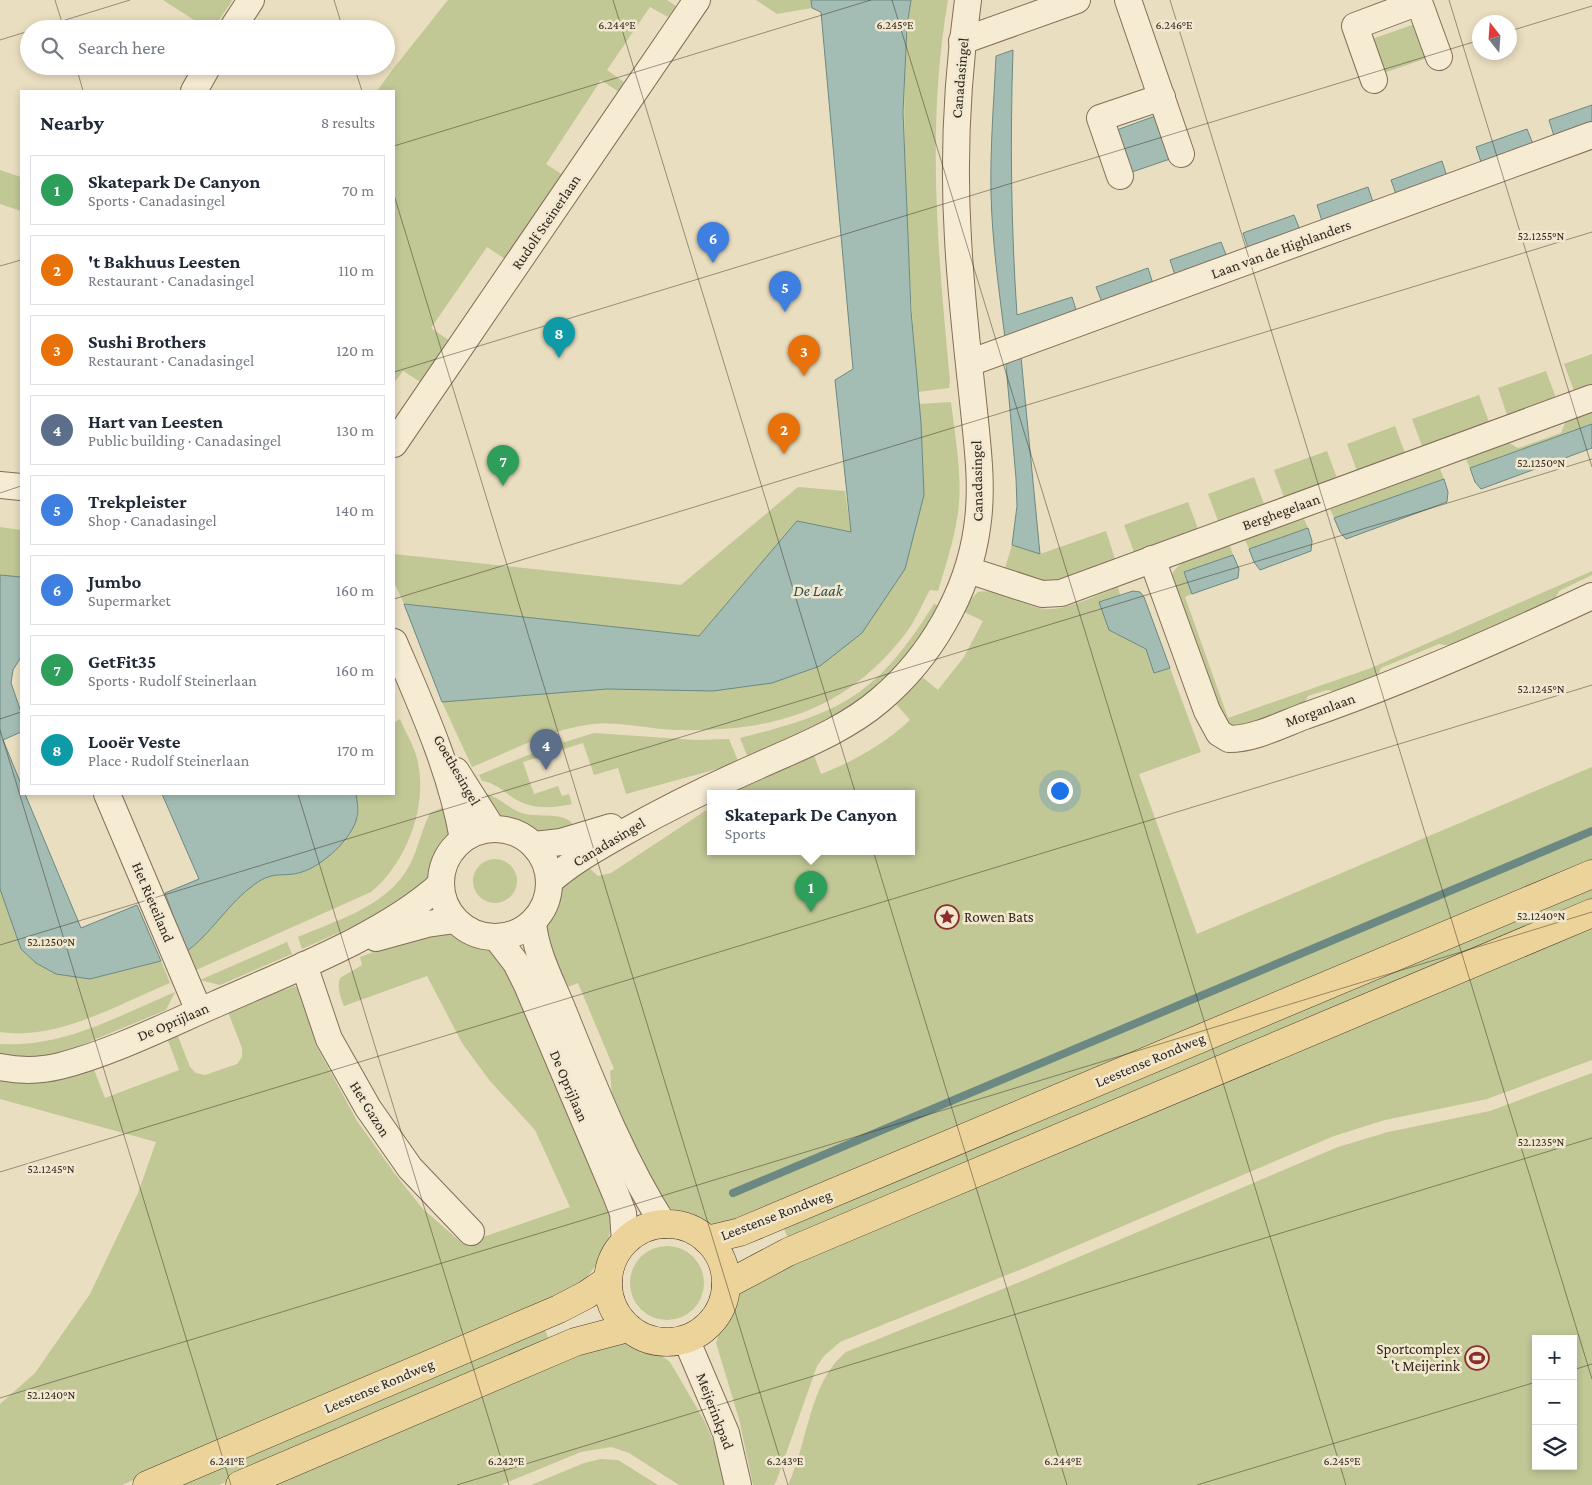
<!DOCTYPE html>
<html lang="en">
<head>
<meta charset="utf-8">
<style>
	:root { --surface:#fff; --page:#f6f6f7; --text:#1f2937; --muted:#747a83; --line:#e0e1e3; --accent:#2563eb }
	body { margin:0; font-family:"Crimson Pro",serif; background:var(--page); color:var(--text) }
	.controls { position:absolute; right:15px; bottom:15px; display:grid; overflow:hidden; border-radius:0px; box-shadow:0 2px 8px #0003 }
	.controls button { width:45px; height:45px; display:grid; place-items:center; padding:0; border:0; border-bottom:1px solid var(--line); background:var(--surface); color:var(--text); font:25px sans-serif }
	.compass { position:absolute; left:1472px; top:15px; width:45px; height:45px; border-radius:50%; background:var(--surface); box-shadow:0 2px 8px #0003; rotate:343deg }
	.you { position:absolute; left:1059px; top:790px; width:18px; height:18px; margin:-12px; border:4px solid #fff; border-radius:50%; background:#1a73e8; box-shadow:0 0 0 8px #1a73e833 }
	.badge { display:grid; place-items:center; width:32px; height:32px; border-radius:50%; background:var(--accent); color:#fff; font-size:16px; font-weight:700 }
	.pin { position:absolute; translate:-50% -41px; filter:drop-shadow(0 1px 2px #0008) }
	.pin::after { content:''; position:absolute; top:26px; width:18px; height:15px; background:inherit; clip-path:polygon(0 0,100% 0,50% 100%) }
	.popup { position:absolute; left:707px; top:790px; width:208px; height:65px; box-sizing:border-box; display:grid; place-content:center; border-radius:0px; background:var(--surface); filter:drop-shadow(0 1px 4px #0005); font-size:16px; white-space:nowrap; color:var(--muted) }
	.popup b { font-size:19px; color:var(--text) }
	.popup::after { content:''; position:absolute; left:50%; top:100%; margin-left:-10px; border:10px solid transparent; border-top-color:var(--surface) }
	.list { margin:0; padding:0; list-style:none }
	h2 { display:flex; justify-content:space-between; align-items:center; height:65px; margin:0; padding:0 20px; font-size:21px }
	h2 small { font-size:16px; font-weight:400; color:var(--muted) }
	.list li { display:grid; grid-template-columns:32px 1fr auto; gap:15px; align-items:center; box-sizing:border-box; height:70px; margin:0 10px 10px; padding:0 10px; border:1px solid var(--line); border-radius:0px }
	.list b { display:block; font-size:19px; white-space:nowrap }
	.list p { margin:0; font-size:16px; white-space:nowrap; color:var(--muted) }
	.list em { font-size:16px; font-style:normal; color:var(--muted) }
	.icon { flex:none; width:28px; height:28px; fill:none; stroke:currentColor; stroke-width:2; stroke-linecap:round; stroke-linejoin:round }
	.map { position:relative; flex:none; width:1592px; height:1485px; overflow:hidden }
	.search { position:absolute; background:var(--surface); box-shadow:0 2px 8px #0003; left:20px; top:20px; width:375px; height:55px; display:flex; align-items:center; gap:12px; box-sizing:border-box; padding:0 18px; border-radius:28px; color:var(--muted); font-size:19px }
	.panel { position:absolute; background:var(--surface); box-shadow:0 2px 8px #0003; left:20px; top:90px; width:375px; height:705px; border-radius:0px }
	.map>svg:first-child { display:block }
	.green { fill:#c1c795; fill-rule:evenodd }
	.water { fill:#a3bdb5; stroke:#6b8982 }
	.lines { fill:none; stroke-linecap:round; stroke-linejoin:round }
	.stream { stroke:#6b8982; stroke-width:8 }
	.minor-casing { stroke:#826f59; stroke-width:28 }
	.primary-casing { stroke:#503e2e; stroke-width:29 }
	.minor { stroke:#f6ebd3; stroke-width:26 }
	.primary { stroke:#ecd39a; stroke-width:28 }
	.ticks { fill:none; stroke:#32271d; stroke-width:1; stroke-opacity:0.45 }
	.labels { text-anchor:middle; stroke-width:5; stroke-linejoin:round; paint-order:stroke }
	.street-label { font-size:15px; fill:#32271d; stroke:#f2e8cf }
	.poi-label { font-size:15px; fill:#32271d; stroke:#f2e8cf; text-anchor:start }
	.water-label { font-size:16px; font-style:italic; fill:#2d514f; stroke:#f2e8cf }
	.ticks-label { font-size:12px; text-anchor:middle; fill:#32271d; stroke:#f2e8cf; stroke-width:5; stroke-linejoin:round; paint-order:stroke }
</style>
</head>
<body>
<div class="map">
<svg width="1592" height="1485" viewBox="0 0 1592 1485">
	<rect width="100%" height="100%" fill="#eadec0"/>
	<g class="green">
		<path d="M163,0h68l1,1 -19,28h-5z"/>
		<path d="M448,0h219l9,6 -8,11 -18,-10 -43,63 17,12 -5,10 -18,-12 -55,84 17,11 -58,84 -18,-12 -56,81 19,13 -28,42 -19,-12 -9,12v-292h-17l16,-22z"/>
		<path d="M756,0h55l1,8 -35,6z"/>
		<path d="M911,0h37c-22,127 -10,254 2,381l-1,7 -31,4c-6,-65 -9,-129 -12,-194 -2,-66 -4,-132 5,-198z"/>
		<path d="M1415,24l12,34 -43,15 -12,-34z"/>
		<path d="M0,170l21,7v34l-21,-7z"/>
		<path d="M1592,354v30l-18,7 -10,-27z"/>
		<path d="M1546,371l10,27 -49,17 -9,-27z"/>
		<path d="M1479,395l10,27 -67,24 -10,-27z"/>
		<path d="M951,402c4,35 12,75 7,111 -4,27 -12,52 -20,78l-8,-1c-8,14 -14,30 -24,43 -61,79 -133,99 -230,97 -30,-1 -60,-10 -90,-5 -37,5 -79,28 -114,42l-30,-65 165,-13 165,-6 149,-260 -2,-19z"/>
		<path d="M1592,413v11l-122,44 -4,-9 43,-16 9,5 43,-15 4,-10z"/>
		<path d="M1395,426l10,27 -48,18 -10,-27z"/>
		<path d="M1327,451l10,27 -53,19 -10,-27z"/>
		<path d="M1440,469l4,10 -110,39 -4,-9z"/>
		<path d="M1254,477l10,27 -46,17 -10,-27z"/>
		<path d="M798,487l47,4 6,41 -54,-11 -98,115 -295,-32 -10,-22v-28l287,31z"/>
		<path d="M1188,502l10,27 -64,23 -10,-27z"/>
		<path d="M1304,519l4,9 -59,21 -4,-9z"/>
		<path d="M0,527l21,3v47l-21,-2z"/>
		<path d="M1106,531l9,28 -66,23 -44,-14 7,-23 28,9z"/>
		<path d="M1230,546l3,9 -48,17 7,22 -7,3 43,121 143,-50 221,-97v4l-33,16 -6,12 -102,43 -12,-2 -58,24 -5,10 -37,14 -12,-2 -19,6 -5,10 -62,23 -8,-1 -12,-10 -49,-143c7,-18 40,-23 58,-29z"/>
		<path d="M1118,587l2,8 -21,7 10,28 37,19 8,23 16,-4 31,84 -62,22 58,160 395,-167v97l-858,361c-27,3 -50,-6 -72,-23l-49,-94 -3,-37 4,-2 -36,-86 -15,6 -18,-50 5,-31 14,-27 22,-16 12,11 13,-3 100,-66v44h200v-58h-179l82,-38 7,19c34,-13 63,-30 89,-54l-14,-16 26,-27 16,13 26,-33 19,-36 -19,-9 6,-12 8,-8c23,-5 45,15 68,17 23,1 50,-14 72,-22z"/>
		<path d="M934,604l6,2 -16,28 -34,44 -62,45 -80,35 -8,-20c103,-26 136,-42 194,-134z"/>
		<path d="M400,719c5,12 12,23 16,36 14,46 -8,107 -45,137l-177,79 -8,-19c30,-22 49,-62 84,-77 9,-3 22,-2 31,-2l57,-56 -2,-23h38v-71z"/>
		<path d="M594,733l102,7 33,-1 10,24 -113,31 -8,-26 -24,7 -11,-32 -60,19 11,32 24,-8 4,10 7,-2 3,10c-18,4 -40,6 -57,-5 -11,-7 -19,-16 -33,-18l-3,-6 66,-27z"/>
		<path d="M481,793c14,1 25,13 38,19 18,8 50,-4 57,18l-41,4 -35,-16z"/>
		<path d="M444,807l5,23 -6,22 -16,28 -42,32 -83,37 -4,-12c37,-16 83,-29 107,-64 12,-18 15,-40 25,-60z"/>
		<circle cx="495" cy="881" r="22"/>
		<path d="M1592,883v21l-802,339 -8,-19z"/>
		<path d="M0,889l21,60 15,14 20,11 34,5 71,-18 9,22c-51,21 -113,58 -170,49z"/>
		<path d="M1592,923v137l-105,39 -102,21 -51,16 -312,133 -182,73 -16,14 -7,10 -41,116 -2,3h-21l-14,-66 -23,-76 5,-17 14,-26 15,-19z"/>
		<path d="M452,930l34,14 18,17 108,254c-1,29 -15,57 -39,74l-451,196h-122v-81l35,-31 55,-79 48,-101 18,-51 -156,-43v-20c37,6 58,2 93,-12l12,31 74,-28 -12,-32 10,-4 13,33 6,6 9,2 32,-11 5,-7v-9l-14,-36 66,-26 5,2 10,29 8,30 40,74 38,53 28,35 40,35 107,-37 -35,-77 -45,-49 -28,-38 -35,-67 -83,30c-4,-10 -7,-17 -4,-28l22,-13 -2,-8 70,-26z"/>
		<path d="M287,942l5,12 -72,31 -20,-5z"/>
		<path d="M175,992l-9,18 -111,46 -34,2 -21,-4v-10c63,4 118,-28 175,-52z"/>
		<path d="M1592,1073v412h-804c20,-42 21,-103 58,-133l181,-73 311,-132 50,-15 102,-21zM1536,1339h37v127h-37z"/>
		<circle cx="667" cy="1283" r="37"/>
		<path d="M543,1325l8,20 -332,140h-52z"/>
		<path d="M619,1340l36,11 15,11 34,58 12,27 8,38h-45l-50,-32 -18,-6 -30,5 -80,33h-245l295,-125z"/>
		<path d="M601,1459l17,1 40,25h-127l53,-22z"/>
	</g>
	<g class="water">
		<path d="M811,0h100l-4,26 -4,86 8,199 10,112 3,72 -19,74 -43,64 -42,33 -48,17 -59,8 -106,-2 -165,13 -38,-98 295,32 98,-115 54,11 -16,-152 18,-11 -32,-357 -9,-4z"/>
		<path d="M1013,50c-3,89 -2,176 4,265l55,-18 5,16 -72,25c-6,-48 -13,-97 -14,-145 -1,-46 3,-92 5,-137z"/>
		<path d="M1592,105v17l-38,14 -5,-16z"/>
		<path d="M1158,115l15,43 -44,15 -15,-42z"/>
		<path d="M1527,129l6,15 -52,18 -5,-15z"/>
		<path d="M1442,161l5,16 -51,17 -5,-14z"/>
		<path d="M1368,187l5,15 -51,19 -5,-16z"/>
		<path d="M1294,215l6,15 -52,18 -5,-15z"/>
		<path d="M1221,242l6,15 -52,18 -5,-15z"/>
		<path d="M1148,268l5,16 -51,18 -6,-15z"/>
		<path d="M1021,357l19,197 -28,-9 5,-39 -1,-28 -10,-113 2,-4z"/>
		<path d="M1592,424v24l-111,41 -6,-7 -5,-14z"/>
		<path d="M1444,479l4,13 -1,10 -101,37 -6,-7 -6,-14z"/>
		<path d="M1308,528l4,13 -1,10 -51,19 -6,-8 -5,-13z"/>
		<path d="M1233,555l6,14 -1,9 -46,16 -8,-22z"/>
		<path d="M0,575l21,2v80l-8,13 -2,13 10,29v20l-18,8 18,44v10h4l56,134 56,-23 24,56 -71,18 -34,-5 -20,-11 -15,-14 -21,-60z"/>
		<path d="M1133,591l7,1 4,5 26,71 -16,5 -8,-24 -37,-19 -10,-28z"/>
		<path d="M162,794h194c1,7 3,16 1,23 -4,21 -35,49 -55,55 -19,6 -28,-2 -47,12 -27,19 -43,49 -69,68l-21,-59 34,-14z"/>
	</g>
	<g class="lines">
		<path class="stream" d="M733,1193l859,-362"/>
		<g class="minor-casing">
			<g id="minor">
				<path d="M1128,0l53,154"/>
				<path d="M232,29l19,-29"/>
				<path d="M962,41l115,-41"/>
				<path d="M1374,80l-19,-54 64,-24 20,55"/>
				<path d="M194,91l14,-25"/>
				<path d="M1120,176l-20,-58 62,-21"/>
				<path d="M969,363l623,-228"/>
				<path d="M394,444l303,-444"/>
				<path d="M0,485l21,2"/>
				<path d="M1152,559l55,152 12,22 10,6c25,0 52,-14 76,-23 98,-34 193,-76 287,-120"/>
				<path d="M968,570l74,24 19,-1 531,-195"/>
				<path d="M394,642c27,63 57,128 69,197"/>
				<path d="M456,771l36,57"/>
				<path d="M107,794l92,217"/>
				<circle cx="495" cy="883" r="54"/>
				<path d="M534,845l27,-3 50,-15"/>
				<path d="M549,882c22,-20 48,-34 74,-49 44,-25 89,-47 135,-67 42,-19 87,-36 122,-66 50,-42 88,-107 97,-172 6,-39 1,-78 -3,-117 -6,-57 -13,-114 -16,-172 -5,-80 -1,-159 10,-239"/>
				<path d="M533,922c2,29 18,59 29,86 30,74 59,150 102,217"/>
				<path d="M496,937l20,26 11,22 89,210 7,18 2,29"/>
				<path d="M376,938l51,-14 28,-4"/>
				<path d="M304,965l25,74 39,69 42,60 61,64"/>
				<path d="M0,1067c20,4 40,4 60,-1 54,-14 105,-40 156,-62 71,-32 166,-67 224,-119"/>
				<path d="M686,1339l40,94 12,52"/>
			</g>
		</g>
		<g class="primary-casing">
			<g id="primary">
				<circle cx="667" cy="1283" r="59"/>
				<path d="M707,1240l33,-8 852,-358"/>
				<path d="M726,1285l62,-33 804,-339"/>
				<path d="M147,1485l412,-176 27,-14 22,-15"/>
				<path d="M240,1485l335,-143 53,-14"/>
			</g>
		</g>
		<use href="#minor" class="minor"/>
		<use href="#primary" class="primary"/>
	</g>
	<path class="ticks" d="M55,0l9,29M334,0l9,29M613,0l454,1485M892,0l454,1485M1170,0l422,1379M1449,0l143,467M36,29l94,-29M1510,31l82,-25M0,40l29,-9M76,66l7,25M354,66l8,25M394,146l477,-146M394,195l394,1290M0,266l21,-6M394,372l1086,-332M0,493l21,-7M394,599l1198,-367M0,719l21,-7M0,730l231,755M298,794l211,691M0,945l1592,-486M0,1172l1592,-487M1573,1370l19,-6M0,1398l1592,-486M457,1485l1135,-347M1197,1485l339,-103"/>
	<defs>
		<g id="sight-ring" transform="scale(1.25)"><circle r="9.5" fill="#f2e8cf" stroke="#8c2e2e" stroke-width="1.5"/><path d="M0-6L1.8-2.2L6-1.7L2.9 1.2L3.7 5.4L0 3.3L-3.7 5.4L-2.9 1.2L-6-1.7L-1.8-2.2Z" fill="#8c2e2e"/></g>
		<g id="stadium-ring" transform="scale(1.25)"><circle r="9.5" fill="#f2e8cf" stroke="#8c2e2e" stroke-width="1.5"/><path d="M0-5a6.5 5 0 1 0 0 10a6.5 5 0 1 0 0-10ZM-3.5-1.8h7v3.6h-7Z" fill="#8c2e2e"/></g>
	</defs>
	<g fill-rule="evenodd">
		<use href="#sight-ring" x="947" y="917"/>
		<use href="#stadium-ring" x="1477" y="1358"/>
	</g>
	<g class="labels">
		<g class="street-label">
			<text transform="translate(960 78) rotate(-85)" y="5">Canadasingel</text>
			<text transform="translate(546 222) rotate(-56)" y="5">Rudolf Steinerlaan</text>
			<text transform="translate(1281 249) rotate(-20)" y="5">Laan van de Highlanders</text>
			<text transform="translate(977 481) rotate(-91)" y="5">Canadasingel</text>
			<text transform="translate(1281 512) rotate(-20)" y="5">Berghegelaan</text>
			<text transform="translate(1320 710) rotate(-20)" y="5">Morganlaan</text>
			<text transform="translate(457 770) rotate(60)" y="5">Goethesingel</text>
			<text transform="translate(609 842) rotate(-31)" y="5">Canadasingel</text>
			<text transform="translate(153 902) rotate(67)" y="5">Het Rieteiland</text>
			<text transform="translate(173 1022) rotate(-23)" y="5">De Oprijlaan</text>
			<text transform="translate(1150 1060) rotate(-23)" y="5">Leestense Rondweg</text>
			<text transform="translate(569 1086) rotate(67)" y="5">De Oprijlaan</text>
			<text transform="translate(370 1109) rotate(58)" y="5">Het Gazon</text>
			<text transform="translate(776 1215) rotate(-21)" y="5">Leestense Rondweg</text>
			<text transform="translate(379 1386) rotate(-23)" y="5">Leestense Rondweg</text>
			<text transform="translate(715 1411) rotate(69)" y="5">Meijerinkpad</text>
		</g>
		<g class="poi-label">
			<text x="964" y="922">Rowen Bats</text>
			<text x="1460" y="1354" text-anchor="end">Sportcomplex<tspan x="1460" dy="17">'t Meijerink</tspan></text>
		</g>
		<g class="water-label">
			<text x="818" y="596">De Laak</text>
		</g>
	</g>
	<g class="ticks-label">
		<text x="1174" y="29">6.246°E</text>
		<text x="617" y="29">6.244°E</text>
		<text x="895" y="29">6.245°E</text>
		<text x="1541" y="240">52.1255°N</text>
		<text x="1541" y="467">52.1250°N</text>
		<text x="1541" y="693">52.1245°N</text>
		<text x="1541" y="920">52.1240°N</text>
		<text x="51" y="946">52.1250°N</text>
		<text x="1541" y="1146">52.1235°N</text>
		<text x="51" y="1173">52.1245°N</text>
		<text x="51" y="1399">52.1240°N</text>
		<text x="227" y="1465">6.241°E</text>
		<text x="506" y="1465">6.242°E</text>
		<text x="785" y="1465">6.243°E</text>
		<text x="1063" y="1465">6.244°E</text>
		<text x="1342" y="1465">6.245°E</text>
	</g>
</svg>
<div class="controls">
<button>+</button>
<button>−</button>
<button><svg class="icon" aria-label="layers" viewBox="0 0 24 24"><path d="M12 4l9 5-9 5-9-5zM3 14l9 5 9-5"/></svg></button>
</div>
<svg class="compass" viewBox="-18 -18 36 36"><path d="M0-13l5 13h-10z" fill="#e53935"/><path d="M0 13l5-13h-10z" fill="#747a83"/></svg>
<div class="you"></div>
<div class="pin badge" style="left:811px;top:912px;background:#2e9e5b">1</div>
<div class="popup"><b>Skatepark De Canyon</b>Sports</div>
<div class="pin badge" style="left:784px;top:454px;background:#e8710a">2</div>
<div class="pin badge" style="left:804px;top:376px;background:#e8710a">3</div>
<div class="pin badge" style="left:546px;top:770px;background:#5c6f8a">4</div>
<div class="pin badge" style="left:785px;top:312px;background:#3f7fe0">5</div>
<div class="pin badge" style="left:713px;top:263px;background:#3f7fe0">6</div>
<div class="pin badge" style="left:503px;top:486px;background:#2e9e5b">7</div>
<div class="pin badge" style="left:559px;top:358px;background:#0f9aa8">8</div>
<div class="search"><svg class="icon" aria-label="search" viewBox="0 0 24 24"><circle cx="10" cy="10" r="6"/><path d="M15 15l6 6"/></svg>Search here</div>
<section class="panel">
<h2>Nearby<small>8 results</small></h2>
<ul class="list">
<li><span class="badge" style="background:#2e9e5b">1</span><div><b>Skatepark De Canyon</b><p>Sports · Canadasingel</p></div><em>70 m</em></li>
<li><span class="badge" style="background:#e8710a">2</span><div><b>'t Bakhuus Leesten</b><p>Restaurant · Canadasingel</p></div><em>110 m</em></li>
<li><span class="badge" style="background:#e8710a">3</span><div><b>Sushi Brothers</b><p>Restaurant · Canadasingel</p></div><em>120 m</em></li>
<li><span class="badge" style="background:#5c6f8a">4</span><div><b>Hart van Leesten</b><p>Public building · Canadasingel</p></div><em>130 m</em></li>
<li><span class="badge" style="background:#3f7fe0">5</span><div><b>Trekpleister</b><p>Shop · Canadasingel</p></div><em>140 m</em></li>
<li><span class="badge" style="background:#3f7fe0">6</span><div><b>Jumbo</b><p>Supermarket</p></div><em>160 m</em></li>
<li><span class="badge" style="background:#2e9e5b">7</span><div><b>GetFit35</b><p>Sports · Rudolf Steinerlaan</p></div><em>160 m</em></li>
<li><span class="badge" style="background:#0f9aa8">8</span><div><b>Looër Veste</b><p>Place · Rudolf Steinerlaan</p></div><em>170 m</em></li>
</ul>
</section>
</div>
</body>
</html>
